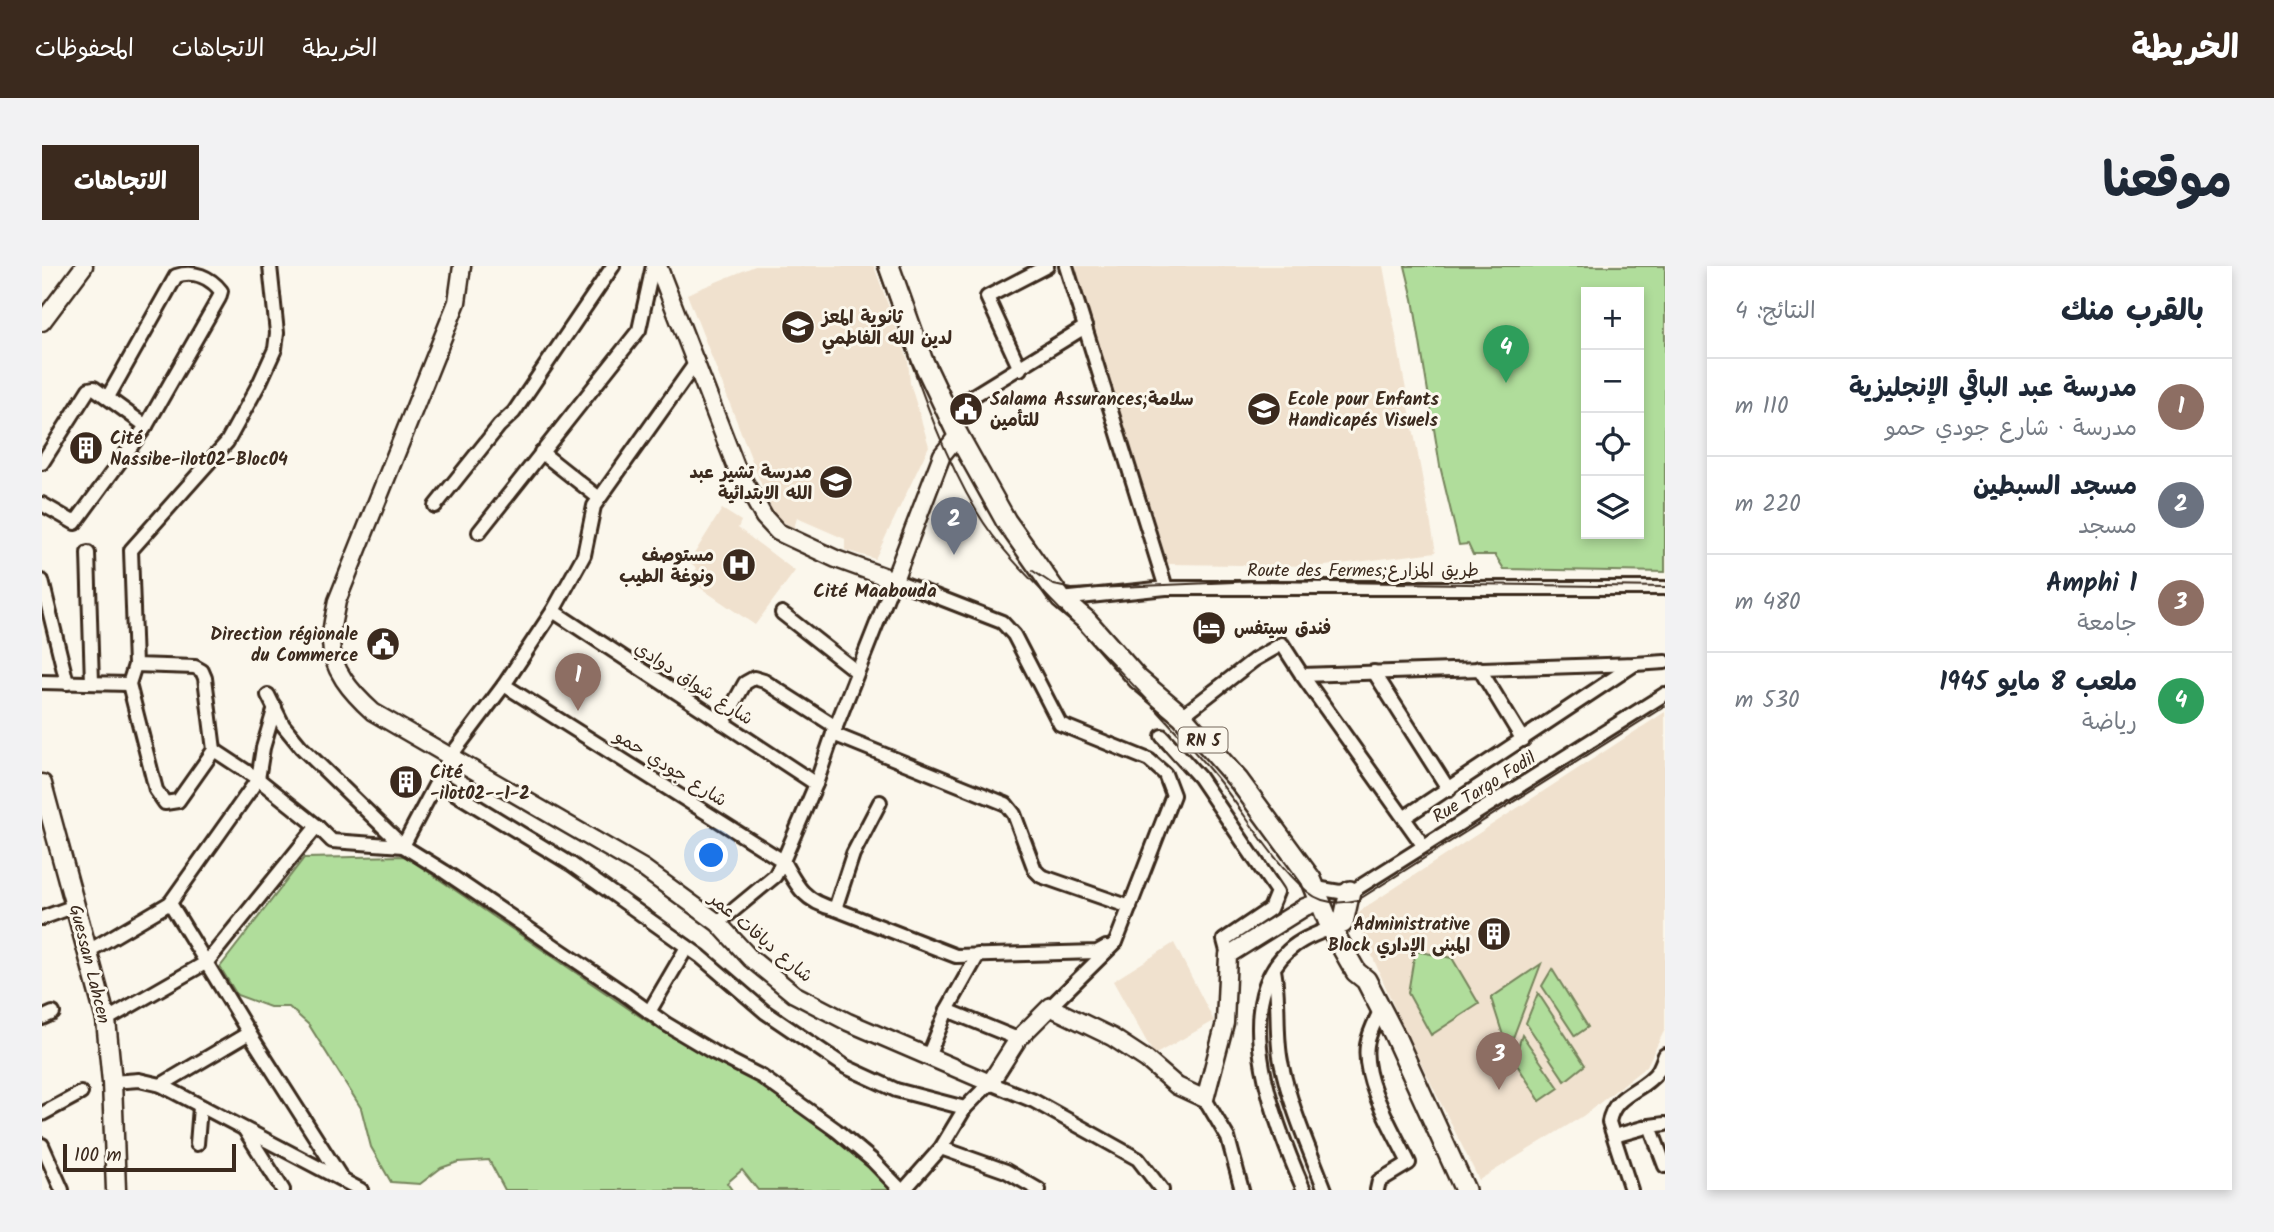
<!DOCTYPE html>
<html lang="ar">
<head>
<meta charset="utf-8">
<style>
	:root { --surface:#fff; --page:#f2f2f3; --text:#1f2937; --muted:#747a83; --line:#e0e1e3; --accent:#3b2a1e }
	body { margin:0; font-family:Kalam,"Playpen Sans Arabic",sans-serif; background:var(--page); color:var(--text); direction:rtl }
	.controls { position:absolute; right:21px; top:21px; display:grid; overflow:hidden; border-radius:0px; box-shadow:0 4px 10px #0003 }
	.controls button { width:63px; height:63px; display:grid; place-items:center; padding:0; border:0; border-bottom:2px solid var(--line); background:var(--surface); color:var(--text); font:35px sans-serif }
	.scale { position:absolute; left:21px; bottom:18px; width:173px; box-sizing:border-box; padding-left:7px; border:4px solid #3b2a1e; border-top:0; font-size:19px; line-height:24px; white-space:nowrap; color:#3b2a1e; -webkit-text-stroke:5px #fbf7ec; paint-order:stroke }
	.you { position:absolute; left:670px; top:590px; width:24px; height:24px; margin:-18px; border:5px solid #fff; border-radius:50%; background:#1a73e8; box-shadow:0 0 0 10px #1a73e833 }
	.badge { display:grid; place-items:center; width:46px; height:46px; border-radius:50%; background:var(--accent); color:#fff; font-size:23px; font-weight:700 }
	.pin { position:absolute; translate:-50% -58px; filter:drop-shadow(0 2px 4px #0008) }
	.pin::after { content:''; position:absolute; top:37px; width:24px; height:21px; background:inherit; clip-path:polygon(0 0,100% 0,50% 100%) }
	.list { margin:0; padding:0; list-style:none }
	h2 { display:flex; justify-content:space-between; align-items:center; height:91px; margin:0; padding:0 28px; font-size:30px }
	h2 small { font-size:23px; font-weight:400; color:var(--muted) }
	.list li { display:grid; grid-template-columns:46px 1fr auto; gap:21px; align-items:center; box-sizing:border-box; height:98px; padding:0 28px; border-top:2px solid var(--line) }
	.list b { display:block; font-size:26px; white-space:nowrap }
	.list p { margin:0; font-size:23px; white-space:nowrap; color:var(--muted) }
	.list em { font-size:23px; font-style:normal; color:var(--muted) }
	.icon { flex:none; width:38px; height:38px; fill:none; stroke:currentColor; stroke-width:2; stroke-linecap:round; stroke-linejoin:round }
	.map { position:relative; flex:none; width:1623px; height:924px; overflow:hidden; direction:ltr; border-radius:0px }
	header { display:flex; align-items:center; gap:42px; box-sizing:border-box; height:98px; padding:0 35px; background:var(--accent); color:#fff }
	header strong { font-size:33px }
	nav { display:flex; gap:38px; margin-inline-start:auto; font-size:24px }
	.intro { display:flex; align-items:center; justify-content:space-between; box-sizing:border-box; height:168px; padding:0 42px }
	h1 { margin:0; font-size:49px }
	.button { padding:18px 32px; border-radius:0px; background:var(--accent); color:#fff; font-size:24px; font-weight:700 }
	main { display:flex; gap:42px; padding:0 42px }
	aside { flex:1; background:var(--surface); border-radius:0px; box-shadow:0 4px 10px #0003 }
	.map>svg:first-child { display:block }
	.built { fill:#f0e1ce }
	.green { fill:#b0dd9b; stroke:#76845c; stroke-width:2; fill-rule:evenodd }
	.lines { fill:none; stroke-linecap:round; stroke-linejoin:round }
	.minor-casing { stroke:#3b2a1e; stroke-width:18 }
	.tertiary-casing { stroke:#3b2a1e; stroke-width:21 }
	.secondary-casing { stroke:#3b2a1e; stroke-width:23 }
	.primary-casing { stroke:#3b2a1e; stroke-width:24 }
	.minor { stroke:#fbf7ec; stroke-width:12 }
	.tertiary { stroke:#fbf7ec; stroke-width:16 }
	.secondary { stroke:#fbf7ec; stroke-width:18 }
	.primary { stroke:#fbf7ec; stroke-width:19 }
	.tram { stroke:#3b2a1e; stroke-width:2 }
	.labels { text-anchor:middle; stroke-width:6; stroke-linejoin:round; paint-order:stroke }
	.shield { fill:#fbf7ec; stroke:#75685c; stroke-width:2 }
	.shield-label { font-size:16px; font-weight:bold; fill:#3b2a1e }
	.poi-label { font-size:18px; font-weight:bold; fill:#3b2a1e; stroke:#fbf7ec; text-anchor:start }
	.street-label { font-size:18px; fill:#3b2a1e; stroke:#fbf7ec }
	.neighbourhood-label { font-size:19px; font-weight:bold; fill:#3b2a1e; stroke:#fbf7ec }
</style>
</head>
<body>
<header>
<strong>الخريطة</strong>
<nav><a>الخريطة</a><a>الاتجاهات</a><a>المحفوظات</a></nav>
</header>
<div class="intro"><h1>موقعنا</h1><a class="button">الاتجاهات</a></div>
<main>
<aside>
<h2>بالقرب منك<small>النتائج: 4</small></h2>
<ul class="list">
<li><span class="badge" style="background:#8d6e63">1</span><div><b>مدرسة عبد الباقي الإنجليزية</b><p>مدرسة · شارع جودي حمو</p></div><em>110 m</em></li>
<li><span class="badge" style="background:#6b7280">2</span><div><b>مسجد السبطين</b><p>مسجد</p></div><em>220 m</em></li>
<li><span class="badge" style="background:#8d6e63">3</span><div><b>Amphi 1</b><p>جامعة</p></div><em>480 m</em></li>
<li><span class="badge" style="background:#2e9e5b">4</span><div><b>ملعب 8 مايو 1945</b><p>رياضة</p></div><em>530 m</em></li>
</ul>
</aside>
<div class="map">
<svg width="1623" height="924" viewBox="0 0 1623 924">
	<rect width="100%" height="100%" fill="#fbf7ec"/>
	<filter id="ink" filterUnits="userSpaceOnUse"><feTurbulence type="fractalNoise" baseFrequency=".0143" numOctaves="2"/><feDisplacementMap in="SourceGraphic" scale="14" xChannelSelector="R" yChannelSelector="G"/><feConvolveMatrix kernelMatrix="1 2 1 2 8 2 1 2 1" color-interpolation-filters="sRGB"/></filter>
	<g filter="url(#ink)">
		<g class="built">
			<path d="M713,0h119l34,94 2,23 19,63 -54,113 -30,-9v-11l-48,-21 -3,10 -20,-11 -87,-223z"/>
			<path d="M1032,0h309l53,286 -111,14 -157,-2z"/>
			<path d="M680,243l19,12 -3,7 57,43 -40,54 -66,-45 8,-12 -8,-6z"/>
			<path d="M1623,446v317l-18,37 -64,50 -104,64 -77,-155 -44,-102 -1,-8 7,-7z"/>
			<path d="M1132,677l40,78 -60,34 -41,-74z"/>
		</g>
		<g class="green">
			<path d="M1363,0h260v306l-161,-3 -9,-14h-22l-5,-11 -9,1 -19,-79 -27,-167zM1544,26h53v242h-53z"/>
			<path d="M363,590l255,174 95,51 88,60 50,49h-135l-16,-20 -15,13 5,7h-227l-16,-30 -31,2 -17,6 -21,16 -29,-2 -20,-35 -10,-39 -52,-83 -20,-18h-19l-33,-12 -17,-28 84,-109z"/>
			<path d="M1373,685l37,7 27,46 -48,31 -23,-42z"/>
			<path d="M1499,698l-33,87 -17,-53z"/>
			<path d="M1510,703l36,58 -13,9 -33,-50z"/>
			<path d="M1496,727l47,72 -20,16 -39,-58z"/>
			<path d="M1480,769l37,53 -19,13 -26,-41z"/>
		</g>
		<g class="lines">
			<g class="minor-casing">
				<g id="minor">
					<path d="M1024,0l100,322"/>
					<path d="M978,103l-33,-72 60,-31"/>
					<path d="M905,146l138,-85"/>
					<path d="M499,186l58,46"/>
					<path d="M0,197l47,-74 5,-1 52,38"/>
					<path d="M0,238l33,19 71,-97 73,-128 2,-7c-11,-14 -27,-21 -45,-15l-68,121"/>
					<path d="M393,240l64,-80 15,-14 99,-146"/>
					<path d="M437,266l160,-202 14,-64"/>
					<path d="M46,287l4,130"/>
					<path d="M0,315l25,102"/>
					<path d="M1019,333l105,-11h499"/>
					<path d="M511,345l263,173"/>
					<path d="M740,347l75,59"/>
					<path d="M93,399l60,2 7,4 3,7 9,72 -36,51 -13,2 -9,-13 -27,-106 6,-19 -4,-115 96,-108 33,-60 15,-33 2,-16 -7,-67"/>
					<path d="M1437,402l44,72"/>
					<path d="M1332,406l75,118"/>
					<path d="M1260,409l333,-11 30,-2"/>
					<path d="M0,416l87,2"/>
					<path d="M462,419l279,176c14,26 22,41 52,48l121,47 141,-4 9,-5"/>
					<path d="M226,429l15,30 18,22 102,99 47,-89 54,-72 49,-74 31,-56 10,-49 103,-145"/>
					<path d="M1140,450l72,-56 28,-16 20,31 121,170"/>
					<path d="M681,457l22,-40 9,-5 10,3 72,46"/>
					<path d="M791,468l173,70 8,10 21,56 6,6 89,31"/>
					<path d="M1120,470l37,41 78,115 -7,17 -46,31 4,15"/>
					<path d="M172,484l44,29 5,-31 12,-41"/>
					<path d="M396,517l133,81 129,92 65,56 81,55 50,23 69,18"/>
					<path d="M1363,551l230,-153"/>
					<path d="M1274,622l24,4 16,-3 309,-195"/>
					<path d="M128,637l79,130 93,146"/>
					<path d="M793,643l18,-55 27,-52"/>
					<path d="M0,652l33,-12"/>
					<path d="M676,657l57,-47 8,-15 33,-77 17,-50 61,-154 108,42 12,13 46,89 89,36 16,14 8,21 -57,147 -66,65"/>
					<path d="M45,686l83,-49 88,-124 59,47"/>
					<path d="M1232,704c6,31 1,62 7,92 9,44 28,86 44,128"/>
					<path d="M905,744l71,29"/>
					<path d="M607,746l38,-65"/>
					<path d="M0,752l11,-5"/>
					<path d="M64,754l101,-58 110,-136 15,15 71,5 42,26 177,120 44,32 47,28 49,25 74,53 37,31 28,29"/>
					<path d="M886,791l19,-47 31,-55"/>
					<path d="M70,816l27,-2 22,5 200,105"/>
					<path d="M119,819l88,-52"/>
					<path d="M1163,833l23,39 14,52"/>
					<path d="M0,848l39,-21"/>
					<path d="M1623,858l-15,2 15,40"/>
					<path d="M203,864l38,60"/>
					<path d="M1572,870l36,-10"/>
					<path d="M155,878l3,-37"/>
					<path d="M0,879l20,45"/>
					<path d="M899,882l65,23 33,19"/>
					<path d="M862,924l37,-42 24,-40 25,-25 44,18 104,58 24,31"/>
					<path d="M1262,924c-27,-62 -77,-183 -16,-239 14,-13 31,-18 48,-25"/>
					<path d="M1335,924l2,-9 30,-18c-16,-33 -47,-82 -42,-118 2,-13 9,-25 14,-36"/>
					<path d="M1589,924l-22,-68c5,-29 34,-30 49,-51 3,-5 5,-11 7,-16"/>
				</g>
			</g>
			<g class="tertiary-casing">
				<g id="tertiary">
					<path d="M420,0l-5,36 -120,299c-2,12 -6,25 -6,38 -1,30 21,54 42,73l270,156 75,55 32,35 44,36 54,28 142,61 28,-44 32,-32 62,30 35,23 30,26 28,13 20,-76 3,-68 77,-48 16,-6"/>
					<path d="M616,0l78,201 28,50 14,15 58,27 58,21 48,-125 16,-20"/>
					<path d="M0,56l42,-56"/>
				</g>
			</g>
			<g class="secondary-casing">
				<path id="secondary" d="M0,518l64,236 6,62 4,108"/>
			</g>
			<g class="primary-casing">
				<g id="primary">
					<path d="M847,0l33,93 36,76 48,86 55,78 25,21 52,59 44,37 57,65 72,98 20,49 25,44 10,8 28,54 71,156"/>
					<path d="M1301,657l7,-32"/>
				</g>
			</g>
			<use href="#minor" class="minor"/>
			<use href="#tertiary" class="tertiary"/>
			<use href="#secondary" class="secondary"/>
			<use href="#primary" class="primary"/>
			<g class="tram">
				<path d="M835,0c31,82 55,170 100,246 25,42 63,76 97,112 48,49 97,99 141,152 31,38 55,83 93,116 14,12 33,12 50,8l307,-194"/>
				<path d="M991,305l21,14 18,4 185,-8 408,6"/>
			</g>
		</g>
	</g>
	<defs>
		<g id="school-disc" transform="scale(1.75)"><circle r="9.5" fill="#3b2a1e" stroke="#fbf7ec"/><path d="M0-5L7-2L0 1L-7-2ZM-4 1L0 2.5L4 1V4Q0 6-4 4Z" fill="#fff"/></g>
		<g id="civic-disc" transform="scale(1.75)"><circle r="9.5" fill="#3b2a1e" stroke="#fbf7ec"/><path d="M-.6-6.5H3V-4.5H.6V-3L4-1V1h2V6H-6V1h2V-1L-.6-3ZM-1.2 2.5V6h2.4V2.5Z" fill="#fff"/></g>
		<g id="building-disc" transform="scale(1.75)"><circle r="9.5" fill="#3b2a1e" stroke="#fbf7ec"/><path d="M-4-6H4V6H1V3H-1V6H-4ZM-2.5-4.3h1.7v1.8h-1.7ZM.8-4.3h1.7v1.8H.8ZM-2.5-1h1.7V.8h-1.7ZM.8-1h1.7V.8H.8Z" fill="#fff"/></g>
		<g id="hospital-disc" transform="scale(1.75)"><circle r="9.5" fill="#3b2a1e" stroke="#fbf7ec"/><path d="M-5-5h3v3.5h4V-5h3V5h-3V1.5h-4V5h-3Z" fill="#fff"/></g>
		<g id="hotel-disc" transform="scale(1.75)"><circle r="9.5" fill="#3b2a1e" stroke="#fbf7ec"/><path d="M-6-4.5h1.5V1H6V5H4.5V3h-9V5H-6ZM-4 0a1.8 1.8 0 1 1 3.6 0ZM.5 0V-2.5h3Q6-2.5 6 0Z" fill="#fff"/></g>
	</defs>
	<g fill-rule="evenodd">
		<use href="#school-disc" x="756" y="61"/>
		<use href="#civic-disc" x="924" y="143"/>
		<use href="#school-disc" x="1222" y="143"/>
		<use href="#building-disc" x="44" y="182"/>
		<use href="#school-disc" x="794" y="216"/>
		<use href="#hospital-disc" x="697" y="299"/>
		<use href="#hotel-disc" x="1167" y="362"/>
		<use href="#civic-disc" x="341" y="378"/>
		<use href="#building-disc" x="364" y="516"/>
		<use href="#building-disc" x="1452" y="668"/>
	</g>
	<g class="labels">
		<rect class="shield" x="1136.5" y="461.5" width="49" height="25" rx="5"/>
		<g class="shield-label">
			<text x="1161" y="480">RN 5</text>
		</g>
		<g class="poi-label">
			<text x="780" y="57">ثانوية المعز<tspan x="780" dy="21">لدين الله الفاطمي</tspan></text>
			<text x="948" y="139">Salama Assurances;سلامة<tspan x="948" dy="21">للتأمين</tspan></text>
			<text x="1246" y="139">Ecole pour Enfants<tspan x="1246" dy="21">Handicapés Visuels</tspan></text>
			<text x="68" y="178">Cité<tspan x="68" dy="21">Nassibe-ilot02-Bloc04</tspan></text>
			<text x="770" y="212" text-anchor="end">مدرسة تشير عبد<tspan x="770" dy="21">الله الابتدائية</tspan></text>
			<text x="672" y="295" text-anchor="end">مستوصف<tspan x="672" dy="21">ونوغة الطيب</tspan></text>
			<text x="1192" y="368">فندق سيتفس</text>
			<text x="316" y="374" text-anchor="end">Direction régionale<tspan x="316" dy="21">du Commerce</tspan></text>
			<text x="388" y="512">Cité<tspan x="388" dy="21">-ilot02--1-2</tspan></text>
			<text x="1428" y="664" text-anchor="end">Administrative<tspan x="1428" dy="21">Block المبنى الإداري</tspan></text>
		</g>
		<g class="street-label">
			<text x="1321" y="310">Route des Fermes;طريق المزارع</text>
			<text transform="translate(652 417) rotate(33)" y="6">شارع شواق دوادي</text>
			<text transform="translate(629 502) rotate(32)" y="6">شارع جودي حمو</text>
			<text transform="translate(1442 521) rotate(-32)" y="6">Rue Targo Fodil</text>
			<text transform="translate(719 671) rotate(40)" y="6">شارع ديافات عمر</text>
			<text transform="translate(48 698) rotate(76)" y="6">Guessan Lahcen</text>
		</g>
		<g class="neighbourhood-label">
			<text x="833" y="331">Cité Maabouda</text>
		</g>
	</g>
</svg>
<div class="controls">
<button>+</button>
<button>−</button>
<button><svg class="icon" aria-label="locate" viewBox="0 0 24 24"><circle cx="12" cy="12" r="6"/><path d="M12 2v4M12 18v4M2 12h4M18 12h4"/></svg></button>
<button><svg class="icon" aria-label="layers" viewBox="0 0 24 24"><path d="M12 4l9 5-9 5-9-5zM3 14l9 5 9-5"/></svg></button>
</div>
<div class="scale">100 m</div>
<div class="you"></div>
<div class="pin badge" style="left:536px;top:445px;background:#8d6e63">1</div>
<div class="pin badge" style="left:912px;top:289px;background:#6b7280">2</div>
<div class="pin badge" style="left:1457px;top:824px;background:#8d6e63">3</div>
<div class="pin badge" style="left:1464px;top:117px;background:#2e9e5b">4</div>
</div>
</main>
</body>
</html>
